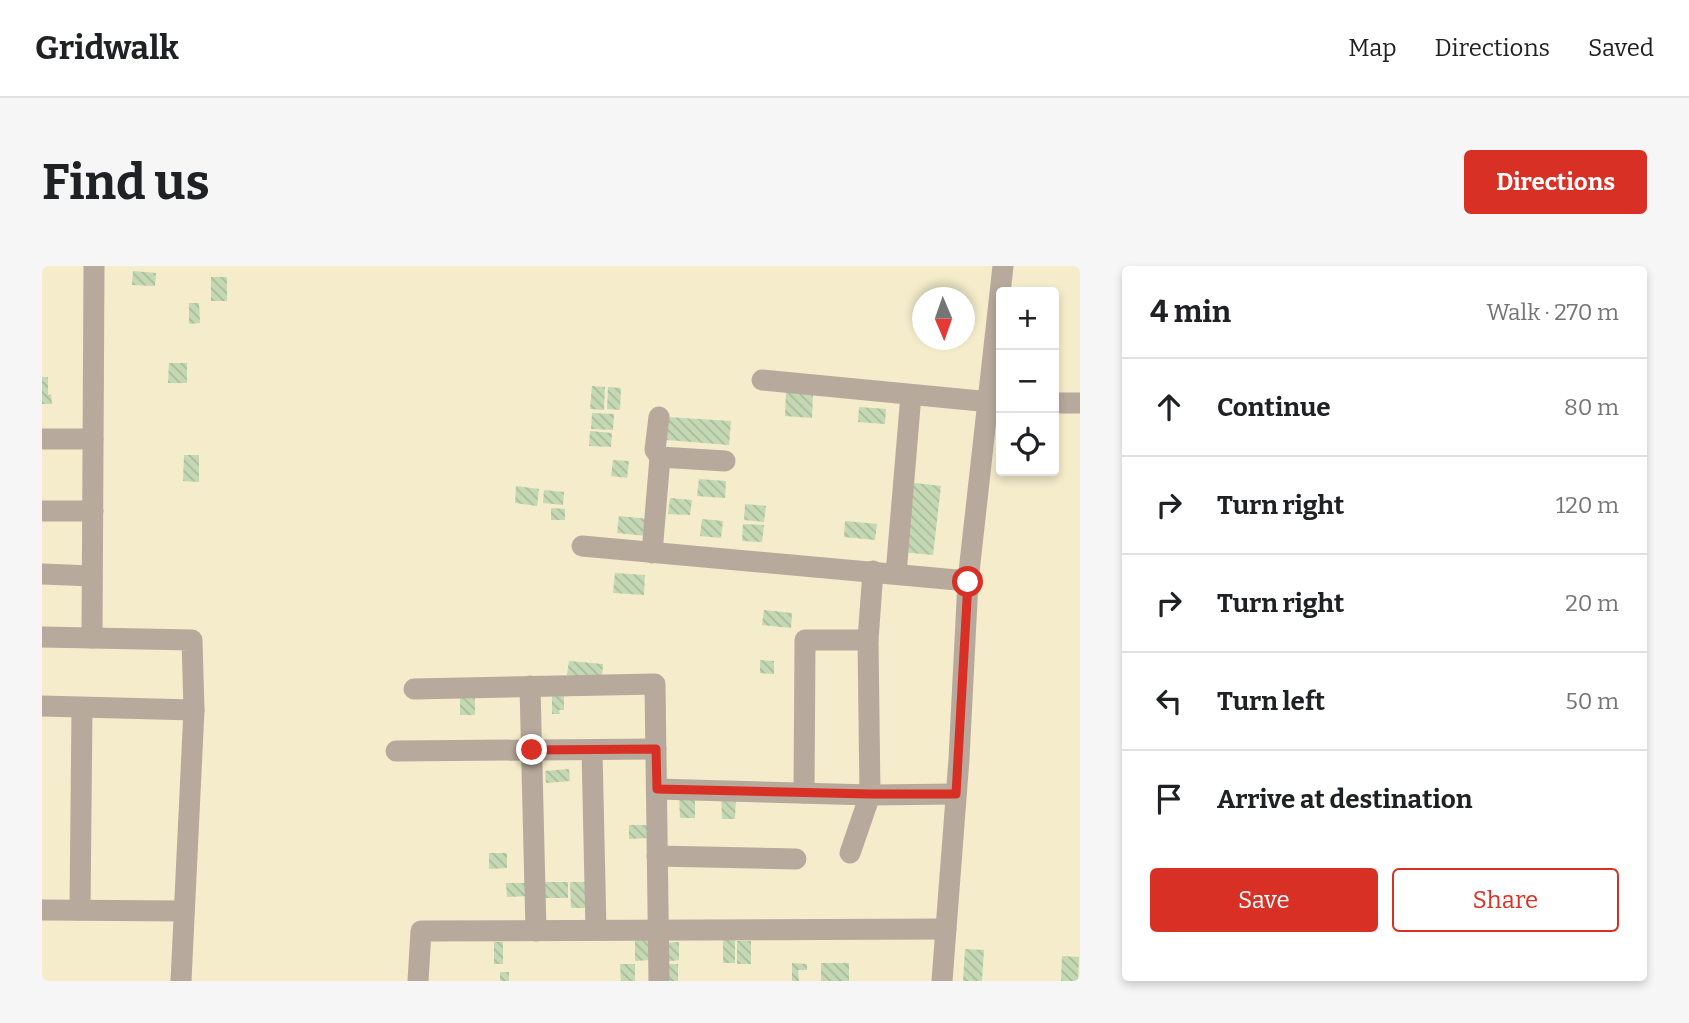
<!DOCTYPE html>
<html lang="en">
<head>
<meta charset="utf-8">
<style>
	:root { --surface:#fff; --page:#f6f6f6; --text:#202124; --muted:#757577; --line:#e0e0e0; --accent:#d93025 }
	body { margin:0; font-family:Bitter,serif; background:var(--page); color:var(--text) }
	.controls { position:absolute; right:21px; top:21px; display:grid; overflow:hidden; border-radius:7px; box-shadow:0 4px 10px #0003 }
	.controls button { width:63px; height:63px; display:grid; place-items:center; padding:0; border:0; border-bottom:2px solid var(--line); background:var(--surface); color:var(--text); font:35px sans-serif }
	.compass { position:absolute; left:870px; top:21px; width:63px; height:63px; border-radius:50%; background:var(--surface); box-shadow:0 4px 10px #0003; rotate:178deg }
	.stop { position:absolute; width:21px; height:21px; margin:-16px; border:5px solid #d93025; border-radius:50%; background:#fff }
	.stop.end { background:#d93025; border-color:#fff; box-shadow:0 2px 7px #0008 }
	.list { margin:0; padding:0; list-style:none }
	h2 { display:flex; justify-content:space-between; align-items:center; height:91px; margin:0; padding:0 28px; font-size:30px }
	h2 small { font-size:23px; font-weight:400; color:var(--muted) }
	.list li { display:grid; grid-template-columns:46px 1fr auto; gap:21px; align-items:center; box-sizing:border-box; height:98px; padding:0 28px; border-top:2px solid var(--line) }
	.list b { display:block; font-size:26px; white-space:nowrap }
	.list em { font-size:23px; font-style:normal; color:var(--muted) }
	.actions { display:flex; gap:14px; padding:21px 28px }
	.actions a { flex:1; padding:16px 0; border:2px solid var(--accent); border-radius:7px; text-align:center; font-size:24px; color:var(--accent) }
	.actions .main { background:var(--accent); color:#fff }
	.icon { flex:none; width:38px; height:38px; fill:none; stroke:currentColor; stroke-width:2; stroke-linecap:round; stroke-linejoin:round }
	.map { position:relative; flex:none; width:1038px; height:715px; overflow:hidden; border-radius:7px }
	header { display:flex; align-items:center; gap:42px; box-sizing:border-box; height:98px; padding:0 35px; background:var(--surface); border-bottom:2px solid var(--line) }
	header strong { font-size:33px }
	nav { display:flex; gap:38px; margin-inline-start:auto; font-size:24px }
	.intro { display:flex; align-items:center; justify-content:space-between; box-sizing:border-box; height:168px; padding:0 42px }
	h1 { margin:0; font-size:49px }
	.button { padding:18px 32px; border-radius:7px; background:var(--accent); color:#fff; font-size:24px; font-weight:700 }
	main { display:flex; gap:42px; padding:0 42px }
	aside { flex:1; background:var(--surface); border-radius:7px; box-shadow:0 4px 10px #0003 }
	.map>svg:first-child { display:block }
	.building { fill:url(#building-back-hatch) }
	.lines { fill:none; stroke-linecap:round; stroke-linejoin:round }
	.minor { stroke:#b8a99d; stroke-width:21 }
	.route { stroke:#d93025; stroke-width:9 }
</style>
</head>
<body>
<header>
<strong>Gridwalk</strong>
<nav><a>Map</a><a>Directions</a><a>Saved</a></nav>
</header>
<div class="intro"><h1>Find us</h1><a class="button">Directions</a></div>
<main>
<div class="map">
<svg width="1038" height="715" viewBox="0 0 1038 715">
	<defs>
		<pattern id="building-back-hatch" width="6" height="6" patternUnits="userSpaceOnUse" patternTransform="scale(1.75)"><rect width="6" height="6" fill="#c5d8b4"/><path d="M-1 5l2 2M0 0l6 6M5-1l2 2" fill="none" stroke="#aaba9a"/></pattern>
	</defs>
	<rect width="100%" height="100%" fill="#f4ecca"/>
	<g class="building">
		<path d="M91,5l23,2 -1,13 -23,-1z"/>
		<rect x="169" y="11" width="16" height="24"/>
		<path d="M147,37h10l1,20 -11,1z"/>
		<path d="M127,97h18v20h-19z"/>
		<path d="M0,111h6v18l3,-1 1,10h-10z"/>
		<path d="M550,120l13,1 -1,23 -14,-1z"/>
		<path d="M566,121l13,1 -1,22 -13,-1z"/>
		<path d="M744,126l27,2 -1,24 -27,-2z"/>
		<path d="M817,141l27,2 -1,15 -27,-2z"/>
		<path d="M550,147l22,1 -1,16 -22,-1z"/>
		<path d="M625,151l64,4 -2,24 -63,-5z"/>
		<path d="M548,165l22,2 -1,14 -22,-1z"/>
		<path d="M142,189h15v27l-16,-1z"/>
		<path d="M571,194l16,1 -2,17 -16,-2z"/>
		<path d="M657,213l27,2 -1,17 -28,-2z"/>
		<path d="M865,216l34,4 -8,69 -33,-3z"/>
		<path d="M474,220l23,3 -2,17 -22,-3z"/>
		<path d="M502,224l20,2 -1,13 -20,-2z"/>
		<path d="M628,232l22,2 -2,15 -22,-1z"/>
		<path d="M703,238l21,2 -2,16 -20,-2z"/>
		<path d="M509,242l14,1v11h-14z"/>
		<path d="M577,250l30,3 -2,17 -30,-3z"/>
		<path d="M660,253l21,2 -2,17 -21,-2z"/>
		<path d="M803,255l32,3 -2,16 -31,-3z"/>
		<path d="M701,258l21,1 -2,17 -20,-1z"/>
		<path d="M573,307l30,2 -1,20 -31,-2z"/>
		<path d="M722,344l28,3 -1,15 -29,-3z"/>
		<path d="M718,394l14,1v13l-14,-1z"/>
		<path d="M527,395l34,3 -1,14 -35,-3z"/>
		<path d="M510,425h12v19h-5l1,4h-8z"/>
		<rect x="418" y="427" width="15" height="22"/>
		<path d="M527,503l1,12 -24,2 -1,-12z"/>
		<path d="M679,529l15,1 -1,23h-13z"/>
		<path d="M637,530h16v22h-15z"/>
		<path d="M587,559h20v13l-20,1z"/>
		<path d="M447,587h18v15l-18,1z"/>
		<rect x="501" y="616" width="25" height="16"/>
		<path d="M528,616h23v26h-22z"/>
		<path d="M464,617h23v13l-22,1z"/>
		<rect x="681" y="673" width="12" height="24"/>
		<path d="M593,674h14l1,20 -15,1z"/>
		<rect x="695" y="675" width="14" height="23"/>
		<rect x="452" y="676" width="9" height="22"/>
		<path d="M637,676v18l-17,2 -1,-19z"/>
		<path d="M923,683l19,1 -2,31h-19z"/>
		<path d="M1020,690l17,1 -1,24h-17z"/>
		<path d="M750,697l15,1v6h-9l1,11h-7z"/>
		<rect x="779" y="697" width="28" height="18"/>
		<path d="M578,698h15v17h-14z"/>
		<rect x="622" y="698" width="14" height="17"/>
		<rect x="458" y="706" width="9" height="9"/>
	</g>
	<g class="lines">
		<g class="minor">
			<path d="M720,114l239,23"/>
			<path d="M1012,137h26"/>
			<path d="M0,173h51"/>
			<path d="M618,191l65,4"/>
			<path d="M0,245h51"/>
			<path d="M540,280l386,35"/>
			<path d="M610,287l8,-96 -5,-7 4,-33"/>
			<path d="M0,308l50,2"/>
			<path d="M854,308l15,-179"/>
			<path d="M0,371l150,3 2,70"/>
			<path d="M50,372l2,-372"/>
			<path d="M488,420l6,245"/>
			<path d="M372,423l241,-5 4,297"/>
			<path d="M0,440l152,4 -13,271"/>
			<path d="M550,484l4,180"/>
			<path d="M354,485l260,-2"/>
			<path d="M615,523l213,6 -2,-155 5,-69"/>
			<path d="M762,527l1,-153h63"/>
			<path d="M808,587l20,-58 86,-1"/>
			<path d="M615,590l139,3"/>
			<path d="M0,644l142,1"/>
			<path d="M38,644l2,-202"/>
			<path d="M376,715l3,-50 525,-2"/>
			<path d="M900,715l17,-222 9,-178 35,-315"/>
		</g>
	</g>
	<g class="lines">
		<path class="route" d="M490,484l124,-1 1,40 213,5h86l12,-212"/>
	</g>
</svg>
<div class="controls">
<button>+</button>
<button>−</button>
<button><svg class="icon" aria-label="locate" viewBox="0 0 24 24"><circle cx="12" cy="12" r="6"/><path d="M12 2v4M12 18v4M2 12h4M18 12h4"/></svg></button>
</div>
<svg class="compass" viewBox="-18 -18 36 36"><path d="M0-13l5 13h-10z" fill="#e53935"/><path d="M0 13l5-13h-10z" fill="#757577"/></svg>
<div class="stop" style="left:926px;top:316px"></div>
<div class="stop end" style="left:490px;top:484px"></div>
</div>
<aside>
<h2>4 min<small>Walk · 270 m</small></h2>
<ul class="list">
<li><svg class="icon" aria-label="ahead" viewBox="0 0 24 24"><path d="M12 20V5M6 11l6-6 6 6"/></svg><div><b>Continue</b></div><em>80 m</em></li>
<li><svg class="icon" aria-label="right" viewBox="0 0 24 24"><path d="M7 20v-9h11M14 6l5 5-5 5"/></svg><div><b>Turn right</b></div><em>120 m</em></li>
<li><svg class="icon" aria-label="right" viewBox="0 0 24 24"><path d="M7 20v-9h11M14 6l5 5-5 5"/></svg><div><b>Turn right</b></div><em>20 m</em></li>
<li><svg class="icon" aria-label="left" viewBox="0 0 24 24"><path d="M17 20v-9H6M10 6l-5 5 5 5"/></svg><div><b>Turn left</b></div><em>50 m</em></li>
<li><svg class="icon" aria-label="arrive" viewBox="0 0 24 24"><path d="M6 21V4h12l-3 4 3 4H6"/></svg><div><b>Arrive at destination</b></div></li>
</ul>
<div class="actions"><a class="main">Save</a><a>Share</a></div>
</aside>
</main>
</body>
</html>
